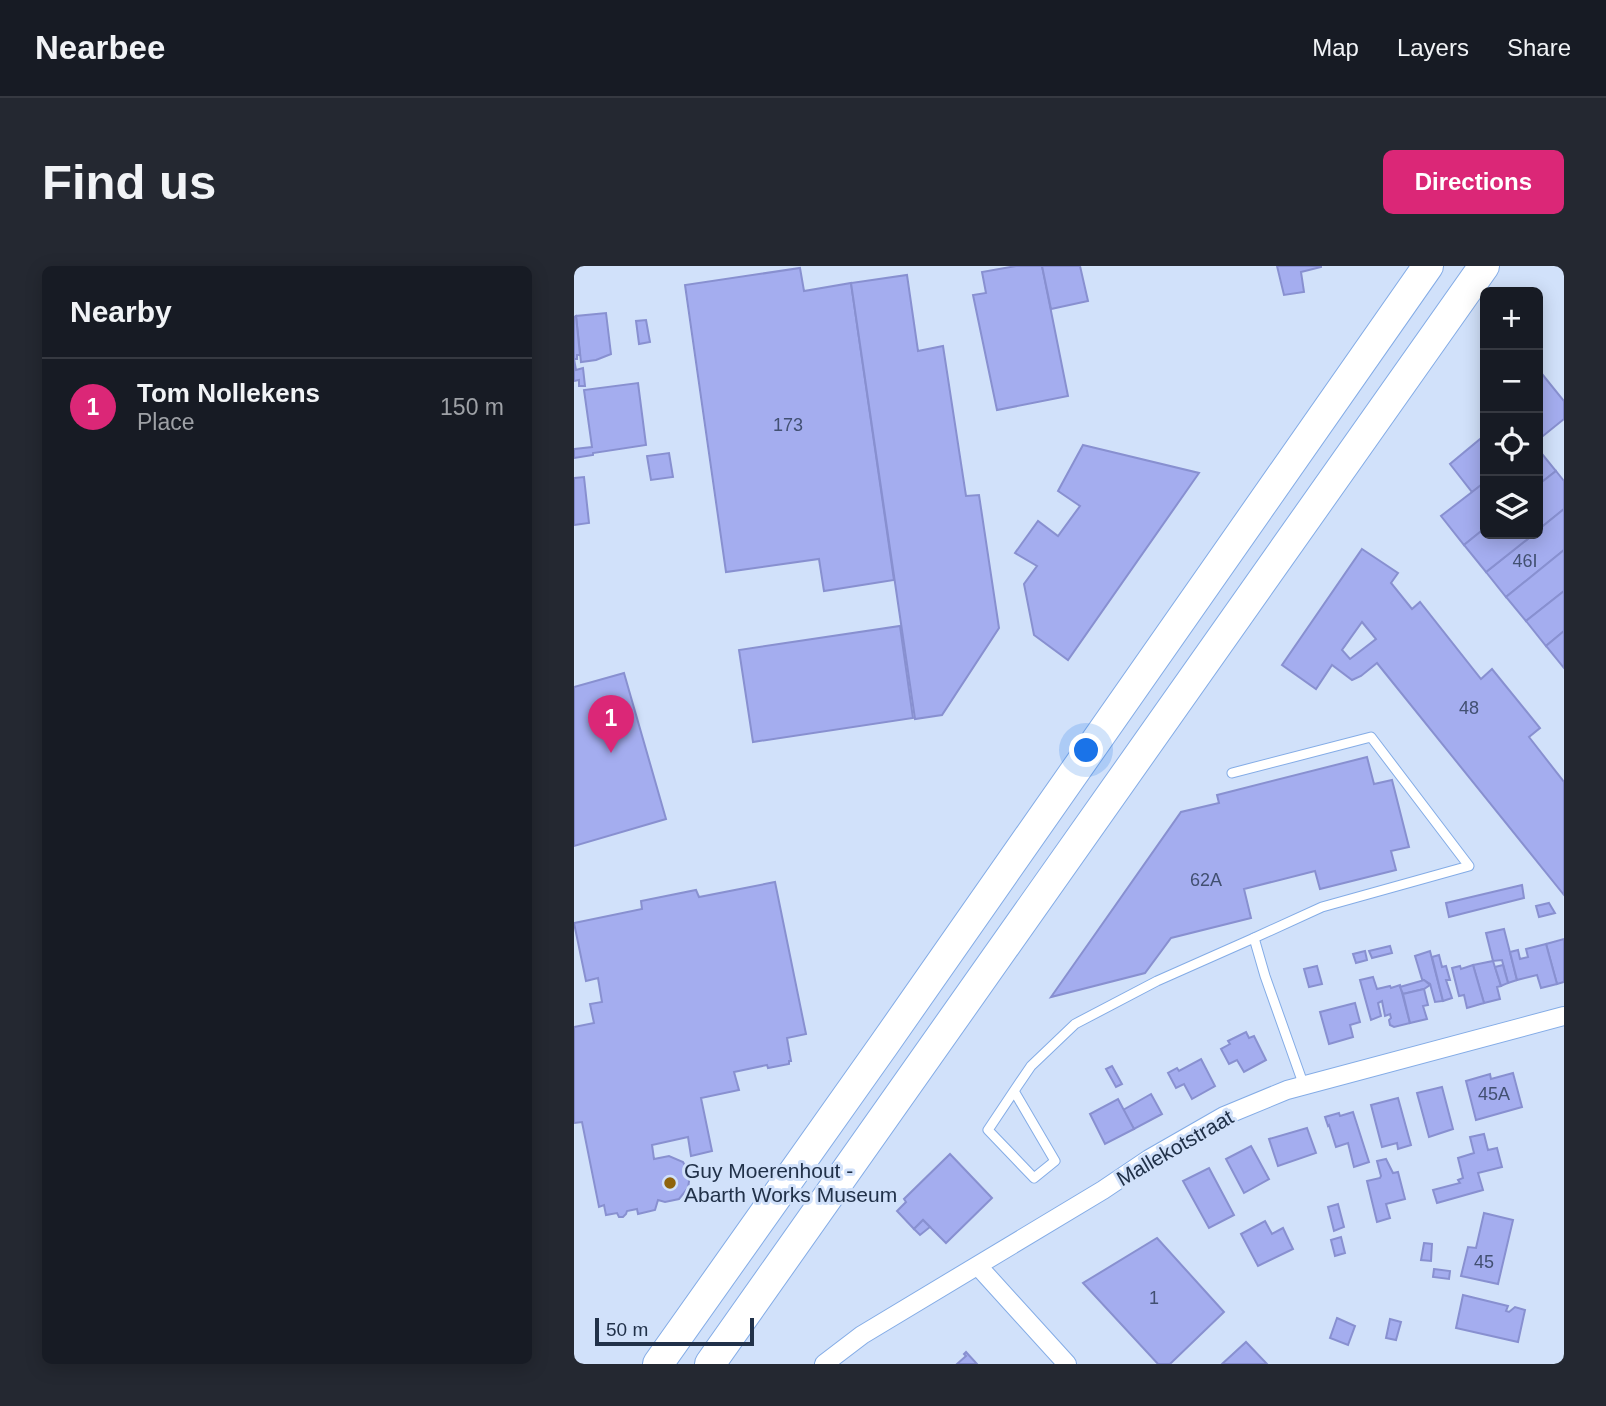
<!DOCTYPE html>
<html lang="en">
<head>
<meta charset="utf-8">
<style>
	:root { --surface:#171b24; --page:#242831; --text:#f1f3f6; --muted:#9ea1a6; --line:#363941; --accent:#db2777 }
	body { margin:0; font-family:Arial,sans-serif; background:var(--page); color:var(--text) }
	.controls { position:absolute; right:21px; top:21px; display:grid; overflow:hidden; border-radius:10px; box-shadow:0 4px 18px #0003 }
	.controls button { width:63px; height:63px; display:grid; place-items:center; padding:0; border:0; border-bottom:2px solid var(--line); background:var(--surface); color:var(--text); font:35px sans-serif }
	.scale { position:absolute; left:21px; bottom:18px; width:159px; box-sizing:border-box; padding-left:7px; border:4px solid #213149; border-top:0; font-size:19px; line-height:24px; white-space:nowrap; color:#213149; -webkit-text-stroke:5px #d1e1fa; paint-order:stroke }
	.you { position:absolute; left:513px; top:485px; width:24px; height:24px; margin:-18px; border:5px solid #fff; border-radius:50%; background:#1a73e8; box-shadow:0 0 0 10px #1a73e833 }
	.badge { display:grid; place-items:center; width:46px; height:46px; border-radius:50%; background:var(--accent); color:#fff; font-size:23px; font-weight:700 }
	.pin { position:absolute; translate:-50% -58px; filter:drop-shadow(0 2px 4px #0008) }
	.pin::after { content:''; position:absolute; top:37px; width:24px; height:21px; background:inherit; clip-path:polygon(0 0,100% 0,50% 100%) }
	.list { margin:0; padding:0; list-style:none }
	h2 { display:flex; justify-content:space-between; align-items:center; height:91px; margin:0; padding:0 28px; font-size:30px }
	h2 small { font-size:23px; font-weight:400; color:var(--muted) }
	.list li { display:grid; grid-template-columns:46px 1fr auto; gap:21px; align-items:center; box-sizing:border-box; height:98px; padding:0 28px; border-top:2px solid var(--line) }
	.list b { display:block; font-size:26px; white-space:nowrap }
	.list p { margin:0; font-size:23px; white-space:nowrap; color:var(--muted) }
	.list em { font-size:23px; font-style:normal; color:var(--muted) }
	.icon { flex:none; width:38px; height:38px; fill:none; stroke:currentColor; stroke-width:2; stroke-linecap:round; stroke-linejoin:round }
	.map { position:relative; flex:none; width:990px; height:1098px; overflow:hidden; border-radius:10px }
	header { display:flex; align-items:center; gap:42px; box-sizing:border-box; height:98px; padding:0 35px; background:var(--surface); border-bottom:2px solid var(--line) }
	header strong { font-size:33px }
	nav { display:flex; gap:38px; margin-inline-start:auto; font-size:24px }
	.intro { display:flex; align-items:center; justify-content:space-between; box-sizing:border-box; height:168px; padding:0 42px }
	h1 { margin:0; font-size:49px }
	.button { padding:18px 32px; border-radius:10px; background:var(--accent); color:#fff; font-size:24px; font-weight:700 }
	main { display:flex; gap:42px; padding:0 42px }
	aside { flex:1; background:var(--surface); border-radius:10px; box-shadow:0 4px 18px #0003 }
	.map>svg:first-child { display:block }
	.building { fill:#a4adef; stroke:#8890d0; stroke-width:2; fill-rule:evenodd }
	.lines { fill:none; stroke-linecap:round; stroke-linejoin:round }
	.service-casing { stroke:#84ace6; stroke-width:11 }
	.minor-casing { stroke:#84ace6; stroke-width:20 }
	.trunk-casing { stroke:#84ace6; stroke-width:32 }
	.service { stroke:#fff; stroke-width:9 }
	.minor { stroke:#fff; stroke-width:18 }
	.trunk { stroke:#fff; stroke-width:30 }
	.poi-dot { fill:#8f640c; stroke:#d1e1fa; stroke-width:2.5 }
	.labels { text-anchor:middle; stroke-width:6; stroke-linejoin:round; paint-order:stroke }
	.number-label { font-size:18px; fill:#425072 }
	.street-label { font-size:21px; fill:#213149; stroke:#d1e1fa }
	.poi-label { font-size:21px; fill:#213149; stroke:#d1e1fa; text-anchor:start }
</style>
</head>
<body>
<header>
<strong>Nearbee</strong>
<nav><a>Map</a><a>Layers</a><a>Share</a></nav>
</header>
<div class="intro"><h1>Find us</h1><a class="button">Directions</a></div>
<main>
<aside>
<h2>Nearby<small></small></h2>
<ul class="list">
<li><span class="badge">1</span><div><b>Tom Nollekens</b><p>Place</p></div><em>150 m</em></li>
</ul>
</aside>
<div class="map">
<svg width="990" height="1098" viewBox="0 0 990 1098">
	<rect width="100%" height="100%" fill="#d1e1fa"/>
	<g class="building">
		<path d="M442,0h26l26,130 -71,14 -24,-115 13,-2 -4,-21z"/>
		<path d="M468,0h38l8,35 -37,8z"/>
		<path d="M703,0h44v1l-20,5 3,20 -20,3z"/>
		<path d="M226,2l4,23 47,-8 43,297 -70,11 -5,-32 -93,13 -41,-287z"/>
		<path d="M333,9l11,76 25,-5 23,150 13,-1 20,133 -57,87 -27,4 -64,-436z"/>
		<path d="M32,47l5,41 -15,6 -15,2 -5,-46z"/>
		<path d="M2,50l4,39h-3v4h-3l2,11 7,-2 2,18h-6v-6l-5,1v-64z"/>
		<path d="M72,54l4,22 -11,2 -3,-23z"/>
		<path d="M964,103l26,32v18l-26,21z"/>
		<path d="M64,117l8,62 -53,8v2l-19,3v-9l18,-2 -8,-57z"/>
		<path d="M911,169v47l-13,10 -22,-28z"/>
		<path d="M509,179l116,28 -131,187 -34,-25 -10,-51 13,-18 -22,-13 23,-32 20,15 22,-30 -22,-15z"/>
		<path d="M964,183l18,22 -18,14z"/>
		<path d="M95,187l4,24 -22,3 -4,-24z"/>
		<path d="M982,205l8,10v28l-26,21v-45z"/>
		<path d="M10,211l5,46 -15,2v-47z"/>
		<path d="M911,216v46l-21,17 -23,-29z"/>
		<path d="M990,243v41l-58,47 -20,-25 48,-38h4v-4z"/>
		<path d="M911,262v6h49l-48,38 -22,-27z"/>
		<path d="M788,283l36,24 -7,10 21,26 8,-7 61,77 11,-10 48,59 -11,9 35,45v113l-187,-232 -16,13 -9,4 -20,-15 -16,24 -34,-24zM788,356l14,17 -26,20 -8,-9z"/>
		<path d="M990,284v41l-38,30 -20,-24z"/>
		<path d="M990,325v40l-18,15 -20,-25z"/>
		<path d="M326,360l13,92 -160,24 -14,-92z"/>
		<path d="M990,365v37l-18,-22z"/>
		<path d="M50,407l42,146 -92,27v-159z"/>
		<path d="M793,491l7,27 18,-4 17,67 -18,4 5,19 -76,19 -5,-18 -71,18 7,29 -80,20 -26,35 -94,24 130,-185 38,-9 -2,-8z"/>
		<path d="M201,616l31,152 -19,4 4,23h-2v3l-21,4 -1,-3 -33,7 5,18 -38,8 11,53 -21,5 -3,-19 -36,8 2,14 15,-3 14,6 7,13 -2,13 -9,11 -14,3 -7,-2 -3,10 -17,4 -1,-5 -10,2 -1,3 -3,3h-4l-2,-4 -11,2 -2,-10 -5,2 -17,-85 -8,1v-96l20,-4 -4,-19 12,-2 -4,-24 -12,3 -12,-58 68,-14 -1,-8 55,-11 3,7z"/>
		<path d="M948,619l2,13 -75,19 -3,-14z"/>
		<path d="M975,637l6,10 -16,4 -3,-11z"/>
		<path d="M930,663l13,51 -9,3 -6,-23 -9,1 -7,-28z"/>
		<path d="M990,673v43l-7,2 -11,-40z"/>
		<path d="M972,678l11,40 -16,4 -4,-13 -20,5 -7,-28 8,-2 2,9 8,-2 -2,-8z"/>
		<path d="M816,680l2,7 -20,5 -3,-7z"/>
		<path d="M791,685l2,9 -11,3 -3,-9z"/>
		<path d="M856,685l13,50 -8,1 -5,-18 -8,-5 -7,-23z"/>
		<path d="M865,689l3,12 4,-1 4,14h-4l6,18 -9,3 -11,-44z"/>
		<path d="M919,695l8,25 -4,1 3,12 -16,4 -11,-38z"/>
		<path d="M899,699l11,38 -17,5 -3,-13 -5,1 -7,-28 8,-2 1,3z"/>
		<path d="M929,699l5,18 -7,3 -6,-19z"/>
		<path d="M743,700l5,18 -13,3 -5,-18z"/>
		<path d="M799,711l4,12 13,-3 1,2 9,-3 10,38 -16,4 -4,-2 -1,-5 2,-2 -1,-4 -5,2 -3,-15 -4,2 3,13 -10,4 -11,-40z"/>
		<path d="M850,714l6,5 -6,4 -21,5 -3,-7z"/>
		<path d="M850,723l4,16 -5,1 4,13 -17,4 -7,-29z"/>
		<path d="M781,737l5,19 -10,3 3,12 -24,7 -9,-32z"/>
		<path d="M672,766l3,6 5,-2 12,24 -22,12 -7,-12 -8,4 -8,-15 9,-5 -2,-3z"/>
		<path d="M627,793l14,27 -23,13 -8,-15 -8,4 -8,-15 9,-5 2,3z"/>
		<path d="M538,800l10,18 -6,3 -10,-18z"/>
		<path d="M939,807l9,34 -46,13 -10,-39 24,-7 1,5z"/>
		<path d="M868,821l11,42 -24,8 -12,-44z"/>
		<path d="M577,828l11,20 -28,15 -11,-19z"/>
		<path d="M824,832l13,47 -13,4 -1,-6 -15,4 -11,-42z"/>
		<path d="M544,833l16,30 -29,15 -15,-30z"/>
		<path d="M779,846l16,50 -15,5 -6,-24 -12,4 -7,-22 -1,1 -3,-9 14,-4 1,3z"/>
		<path d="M733,862l9,25 -38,13 -9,-27z"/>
		<path d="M910,868l4,16 9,-2 5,19 -24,6 5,17 -46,13 -4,-13 27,-7 -2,-3 5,-2 -5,-20 16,-5 -4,-16z"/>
		<path d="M677,880l18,33 -25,14 -18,-34z"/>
		<path d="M376,888l42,44 -46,45 -23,-23 -9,9 -17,-18 9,-9 -2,-3z"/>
		<path d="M812,893l7,14 5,-1 7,27 -19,5 4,14 -13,4 -10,-41 13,-3 1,-2 -4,-15z"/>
		<path d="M635,902l25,47 -25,13 -26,-47z"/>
		<path d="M764,938l6,23 -10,4 -6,-24z"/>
		<path d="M910,947l29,7 -15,64 -37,-8 7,-29 8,1z"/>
		<path d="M349,954l7,7 -10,8 -6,-6z"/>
		<path d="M691,955l7,13 11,-6 10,21 -35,17 -17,-32z"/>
		<path d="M767,971l4,16 -10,3 -4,-16z"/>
		<path d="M583,972l67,74 -54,52h-12l-75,-81z"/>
		<path d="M850,977l8,1 -1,17 -10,-1z"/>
		<path d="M860,1003l16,2 -1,8 -16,-2z"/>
		<path d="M889,1029l45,11 -2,5 3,1 6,-5 10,3 -7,32 -62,-14z"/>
		<path d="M763,1052l18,8 -7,19 -18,-7z"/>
		<path d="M816,1053l11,3 -5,18 -10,-2z"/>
		<path d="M672,1076l21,22h-45z"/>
		<path d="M392,1086l11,12h-20l9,-8 -2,-2z"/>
	</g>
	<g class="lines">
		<g class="service-casing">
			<g id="service">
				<path d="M658,507l139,-36 98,129 -147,41 -68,31"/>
				<path d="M440,825l-26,39 46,48 21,-17 -41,-70 17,-25 44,-42 82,-43 97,-43 11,38 39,110"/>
			</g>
		</g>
		<g class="minor-casing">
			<g id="minor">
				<path d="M404,1000l89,98"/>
				<path d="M250,1098l38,-29 241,-145 46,-31 75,-43 63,-26 277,-74"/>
			</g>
		</g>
		<g class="trunk-casing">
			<g id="trunk">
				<path d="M84,1098l225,-318 545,-780"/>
				<path d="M136,1098l774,-1098"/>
			</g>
		</g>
		<use href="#service" class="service"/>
		<use href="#minor" class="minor"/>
		<use href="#trunk" class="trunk"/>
	</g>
	<circle class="poi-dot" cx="96" cy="917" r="7"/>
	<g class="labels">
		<g class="number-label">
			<text x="214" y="165">173</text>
			<text x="951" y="301">46I</text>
			<text x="895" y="448">48</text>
			<text x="632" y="620">62A</text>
			<text x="920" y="834">45A</text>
			<text x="910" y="1002">45</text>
			<text x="580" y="1038">1</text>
		</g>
		<g class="street-label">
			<text transform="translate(601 882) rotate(-30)" y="7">Mallekotstraat</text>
		</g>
		<g class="poi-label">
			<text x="110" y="912">Guy Moerenhout -<tspan x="110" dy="24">Abarth Works Museum</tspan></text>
		</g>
	</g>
</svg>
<div class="controls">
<button>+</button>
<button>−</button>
<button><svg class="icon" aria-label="locate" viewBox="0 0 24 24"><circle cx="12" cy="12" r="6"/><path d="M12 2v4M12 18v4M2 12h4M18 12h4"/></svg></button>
<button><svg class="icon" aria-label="layers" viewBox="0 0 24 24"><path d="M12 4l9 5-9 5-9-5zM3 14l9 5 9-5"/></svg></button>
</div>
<div class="scale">50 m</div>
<div class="you"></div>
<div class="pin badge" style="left:37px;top:487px">1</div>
</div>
</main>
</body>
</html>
